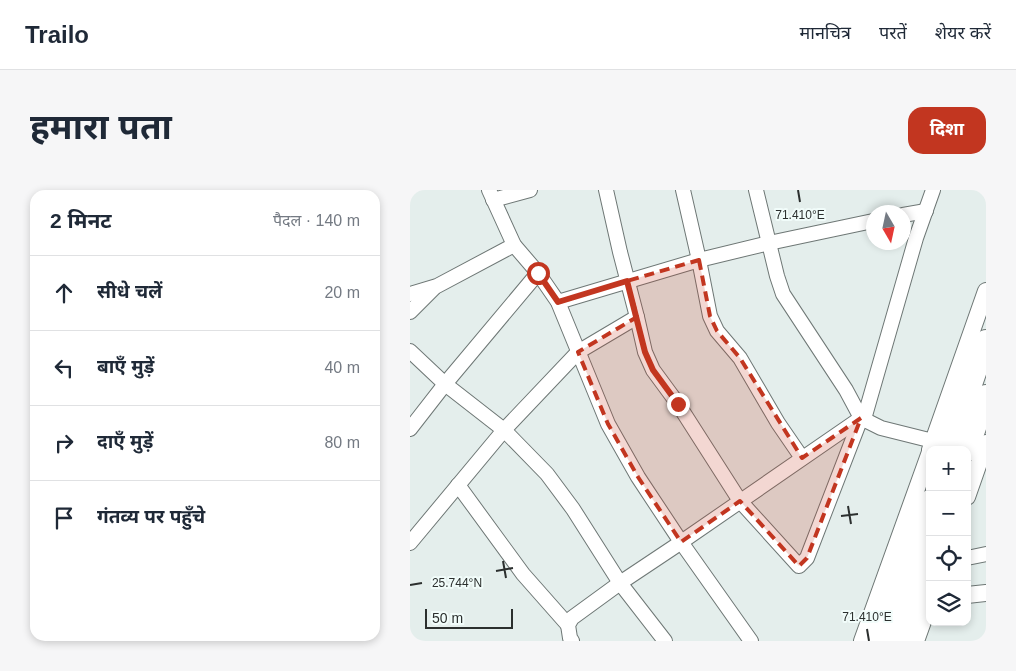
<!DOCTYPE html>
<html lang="hi">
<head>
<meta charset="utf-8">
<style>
	:root { --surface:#fff; --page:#f6f6f7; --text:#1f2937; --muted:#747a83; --line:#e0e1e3; --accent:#c23620 }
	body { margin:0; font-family:Arial,"Noto Sans Devanagari",sans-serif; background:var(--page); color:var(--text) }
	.controls { position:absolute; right:15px; bottom:15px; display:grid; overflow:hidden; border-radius:10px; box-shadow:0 2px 8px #0003 }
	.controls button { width:45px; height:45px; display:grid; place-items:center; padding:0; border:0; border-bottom:1px solid var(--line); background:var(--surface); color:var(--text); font:25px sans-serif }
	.compass { position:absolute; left:456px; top:15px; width:45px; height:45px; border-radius:50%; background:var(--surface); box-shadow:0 2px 8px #0003; rotate:171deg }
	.scale { position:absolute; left:15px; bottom:12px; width:88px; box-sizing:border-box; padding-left:5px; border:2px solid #2b2f2e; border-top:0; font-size:14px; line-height:18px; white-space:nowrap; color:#2b2f2e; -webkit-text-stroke:4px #f1fcfa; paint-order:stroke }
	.stop { position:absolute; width:15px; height:15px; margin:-11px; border:4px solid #c23620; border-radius:50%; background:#fff }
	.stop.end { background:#c23620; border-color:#fff; box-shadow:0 1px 5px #0008 }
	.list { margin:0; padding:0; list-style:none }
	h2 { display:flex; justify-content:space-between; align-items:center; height:65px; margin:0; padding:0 20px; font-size:21px }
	h2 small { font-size:16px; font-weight:400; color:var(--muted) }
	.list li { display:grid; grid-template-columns:32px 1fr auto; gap:15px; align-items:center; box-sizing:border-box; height:75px; padding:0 20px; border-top:1px solid var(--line) }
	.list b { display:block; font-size:19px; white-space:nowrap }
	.list em { font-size:16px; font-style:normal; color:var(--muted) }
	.icon { flex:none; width:28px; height:28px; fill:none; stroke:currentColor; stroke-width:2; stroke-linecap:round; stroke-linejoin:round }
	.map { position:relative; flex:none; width:576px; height:451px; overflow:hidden; border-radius:15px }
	header { display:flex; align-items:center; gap:30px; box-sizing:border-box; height:70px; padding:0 25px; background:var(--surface); border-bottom:1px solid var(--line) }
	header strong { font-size:24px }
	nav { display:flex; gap:28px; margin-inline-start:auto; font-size:18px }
	.intro { display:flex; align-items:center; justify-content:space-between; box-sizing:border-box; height:120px; padding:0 30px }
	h1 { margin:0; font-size:35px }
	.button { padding:12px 22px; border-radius:15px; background:var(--accent); color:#fff; font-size:18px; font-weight:700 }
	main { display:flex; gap:30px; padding:0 30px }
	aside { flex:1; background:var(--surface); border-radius:15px; box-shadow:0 2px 8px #0003 }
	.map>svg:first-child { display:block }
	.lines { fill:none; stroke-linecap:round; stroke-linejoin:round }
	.minor-casing { stroke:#6e7775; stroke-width:16 }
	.tertiary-casing { stroke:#6e7775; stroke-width:18 }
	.trunk-casing { stroke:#6e7775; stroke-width:24 }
	.minor { stroke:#fff; stroke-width:14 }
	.tertiary { stroke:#fff; stroke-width:16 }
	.trunk { stroke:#fff; stroke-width:22 }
	.route { stroke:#c23620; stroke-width:6 }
	.marked { fill:#c23620; fill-opacity:0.2; stroke:#c23620; stroke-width:4; stroke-dasharray:10 6; stroke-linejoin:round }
	.ticks { fill:none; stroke:#2b2f2e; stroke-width:2 }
	.ticks-label { font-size:12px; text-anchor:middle; fill:#2b2f2e; stroke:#f1fcfa; stroke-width:4; stroke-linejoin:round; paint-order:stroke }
</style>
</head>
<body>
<header>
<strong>Trailo</strong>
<nav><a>मानचित्र</a><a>परतें</a><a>शेयर करें</a></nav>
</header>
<div class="intro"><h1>हमारा पता</h1><a class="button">दिशा</a></div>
<main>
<aside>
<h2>2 मिनट<small>पैदल · 140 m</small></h2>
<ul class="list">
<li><svg class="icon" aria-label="ahead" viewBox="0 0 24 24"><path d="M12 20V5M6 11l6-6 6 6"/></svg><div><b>सीधे चलें</b></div><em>20 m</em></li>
<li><svg class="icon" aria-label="left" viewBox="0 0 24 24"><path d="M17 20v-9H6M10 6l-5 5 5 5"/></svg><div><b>बाएँ मुड़ें</b></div><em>40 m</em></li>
<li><svg class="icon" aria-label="right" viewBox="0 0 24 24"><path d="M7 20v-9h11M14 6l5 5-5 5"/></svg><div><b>दाएँ मुड़ें</b></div><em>80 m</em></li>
<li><svg class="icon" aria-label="arrive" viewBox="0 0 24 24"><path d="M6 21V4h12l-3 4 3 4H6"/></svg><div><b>गंतव्य पर पहुँचे</b></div></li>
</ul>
</aside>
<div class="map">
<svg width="576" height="451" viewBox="0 0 576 451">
	<rect width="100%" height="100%" fill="#e4eeec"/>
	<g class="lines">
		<g class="minor-casing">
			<g id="minor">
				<path d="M79,0l25,55 24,28 20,29 50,122 30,53 43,65 70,99"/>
				<path d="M196,0l14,62 17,65 8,35 8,18 25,34 62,97 59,65 8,-8 54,-140"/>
				<path d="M273,0l16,70 11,56 7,15 23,27 38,65 24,35"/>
				<path d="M346,0l21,86 6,18 63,96 15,28 20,10 52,13"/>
				<path d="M83,10l37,-10"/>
				<path d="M493,25l23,-4"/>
				<path d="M0,104l27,-8 77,-41"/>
				<path d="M148,112l141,-42 70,-17 104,-22"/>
				<path d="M0,122l24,-24"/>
				<path d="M0,161l35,33 59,46 43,44 26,35 47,74 45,58"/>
				<path d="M454,229l52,-181 17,-48"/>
				<path d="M0,239l35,-45 93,-111"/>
				<path d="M48,295l65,89 45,51"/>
				<path d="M0,353l94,-113 74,-78 59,-35"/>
				<path d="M557,368l19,-4"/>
				<path d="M162,451l-2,-3 -2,-13 4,-7 48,-35 54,-36 187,-129"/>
			</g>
		</g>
		<g class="tertiary-casing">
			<g id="tertiary">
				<path d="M520,260l56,-159"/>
				<path d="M557,307l19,-54"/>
				<path d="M557,405l19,-2"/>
				<path d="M452,451l68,-189"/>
				<path d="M506,451l14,-39"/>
			</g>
		</g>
		<g class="trunk-casing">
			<g id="trunk">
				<path d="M538,260l38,-109"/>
				<path d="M557,260l19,-54"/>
				<path d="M471,451l49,-140"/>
				<path d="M489,451l31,-90"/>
			</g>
		</g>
		<use href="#minor" class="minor"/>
		<use href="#tertiary" class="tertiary"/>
		<use href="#trunk" class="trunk"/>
	</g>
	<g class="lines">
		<path class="route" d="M128,83l20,29 69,-21 18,71 8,18 25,34"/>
	</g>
	<path class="marked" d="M289,70l11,56 7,15 23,27 62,100 59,-40 -54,140 -8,8 -59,-65 -59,41 -43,-65 -30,-53 -30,-72 59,-35 -10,-36z"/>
	<path class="ticks" d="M388,0l2,12M438,316l3,18M431,326l17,-2M93,371l3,17M86,381l17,-3M0,395l12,-2M457,439l2,12"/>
	<g class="ticks-label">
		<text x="390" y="29">71.410°E</text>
		<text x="47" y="397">25.744°N</text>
		<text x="457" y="431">71.410°E</text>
	</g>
</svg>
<div class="controls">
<button>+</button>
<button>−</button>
<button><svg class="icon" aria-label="locate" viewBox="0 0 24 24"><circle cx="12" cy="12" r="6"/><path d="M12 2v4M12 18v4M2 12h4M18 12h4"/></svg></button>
<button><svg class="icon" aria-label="layers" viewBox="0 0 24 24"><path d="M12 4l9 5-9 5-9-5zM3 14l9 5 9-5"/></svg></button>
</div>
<svg class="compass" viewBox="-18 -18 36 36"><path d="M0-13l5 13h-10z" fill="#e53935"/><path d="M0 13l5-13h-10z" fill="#747a83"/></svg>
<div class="scale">50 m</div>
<div class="stop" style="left:128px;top:83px"></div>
<div class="stop end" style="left:268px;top:214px"></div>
</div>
</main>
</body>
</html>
